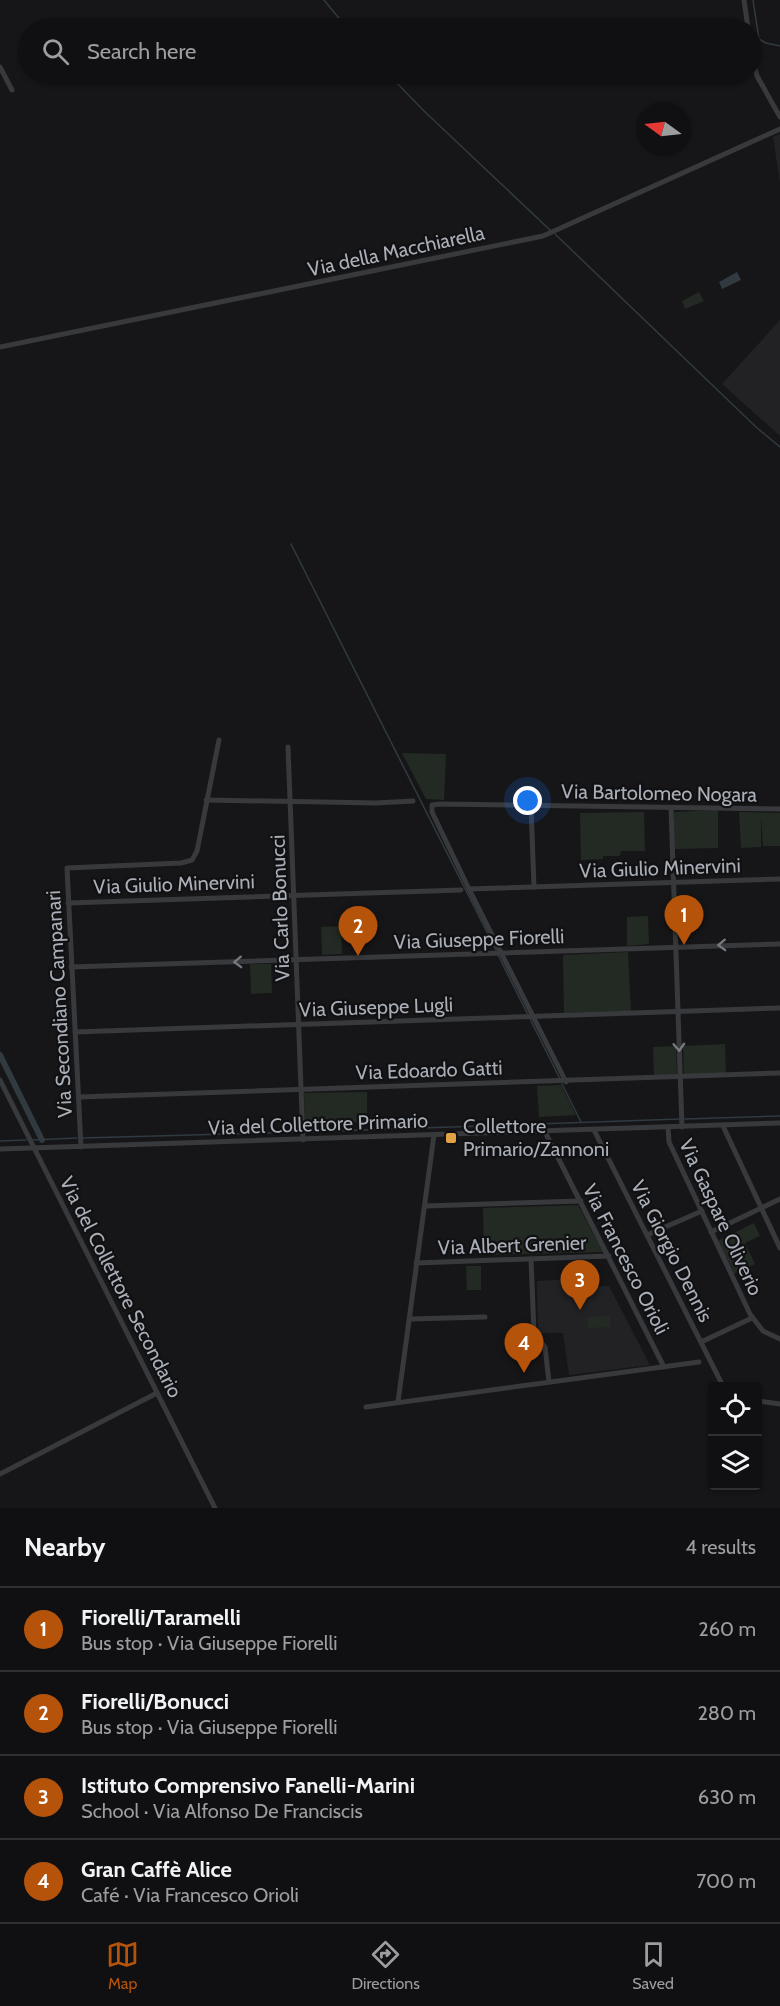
<!DOCTYPE html>
<html lang="en">
<head>
<meta charset="utf-8">
<style>
	:root { --surface:#101012; --page:#19191b; --text:#f1f3f6; --muted:#9c9d9f; --line:#303032; --accent:#b45309 }
	body { margin:0; font-family:Cabin,sans-serif; background:var(--page); color:var(--text) }
	.controls { position:absolute; right:18px; bottom:18px; display:grid; overflow:hidden; border-radius:6px; box-shadow:0 2px 4px #0004 }
	.controls button { width:54px; height:54px; display:grid; place-items:center; padding:0; border:0; border-bottom:2px solid var(--line); background:var(--surface); color:var(--text); font:30px sans-serif }
	.compass { position:absolute; left:636px; top:102px; width:54px; height:54px; border-radius:50%; background:var(--surface); box-shadow:0 2px 4px #0004; rotate:285deg }
	.you { position:absolute; left:528px; top:801px; width:21px; height:21px; margin:-15px; border:4px solid #fff; border-radius:50%; background:#1a73e8; box-shadow:0 0 0 9px #1a73e833 }
	.badge { display:grid; place-items:center; width:39px; height:39px; border-radius:50%; background:var(--accent); color:#fff; font-size:20px; font-weight:700 }
	.pin { position:absolute; translate:-50% -50px; filter:drop-shadow(0 2px 3px #0008) }
	.pin::after { content:''; position:absolute; top:32px; width:21px; height:18px; background:inherit; clip-path:polygon(0 0,100% 0,50% 100%) }
	.list { margin:0; padding:0; list-style:none }
	h2 { display:flex; justify-content:space-between; align-items:center; height:78px; margin:0; padding:0 24px; font-size:26px }
	h2 small { font-size:20px; font-weight:400; color:var(--muted) }
	.list li { display:grid; grid-template-columns:39px 1fr auto; gap:18px; align-items:center; box-sizing:border-box; height:84px; padding:0 24px; border-top:2px solid var(--line) }
	.list b { display:block; font-size:22px; white-space:nowrap }
	.list p { margin:0; font-size:20px; white-space:nowrap; color:var(--muted) }
	.list em { font-size:20px; font-style:normal; color:var(--muted) }
	.icon { flex:none; width:33px; height:33px; fill:none; stroke:currentColor; stroke-width:2; stroke-linecap:round; stroke-linejoin:round }
	.map { position:relative; flex:none; width:780px; height:1508px; overflow:hidden }
	.search { position:absolute; background:var(--surface); box-shadow:0 2px 4px #0004; left:18px; right:18px; top:18px; height:66px; display:flex; align-items:center; gap:15px; box-sizing:border-box; padding:0 21px; border-radius:33px; color:var(--muted); font-size:22px }
	.sheet { height:414px; background:var(--surface) }
	nav { display:flex; justify-content:space-around; align-items:center; box-sizing:border-box; height:84px; border-top:2px solid var(--line); background:var(--surface); font-size:16px; color:var(--muted) }
	nav a { display:grid; justify-items:center; gap:3px }
	nav .on { color:var(--accent) }
	.map>svg:first-child { display:block }
	.built { fill:#222225 }
	.green { fill:#232a23 }
	.water { fill:#303a40 }
	.lines { fill:none; stroke-linecap:round; stroke-linejoin:round }
	.stream { stroke:#303a40; stroke-width:1.5 }
	.canal { stroke:#303a40; stroke-width:6 }
	.minor { stroke:#38393c; stroke-width:5 }
	.oneway { stroke:#767980 }
	.poi-dot { fill:#e1a345; stroke:#111113; stroke-width:2 }
	.labels { text-anchor:middle; stroke-width:4.5; stroke-linejoin:round; paint-order:stroke }
	.street-label { font-size:20px; fill:#a9aeb7; stroke:#111113 }
	.poi-label { font-size:20px; fill:#a9aeb7; stroke:#111113; text-anchor:start }
</style>
</head>
<body>
<div class="map">
<svg width="780" height="1508" viewBox="0 0 780 1508">
	<rect width="100%" height="100%" fill="#161618"/>
	<g class="built">
		<path d="M780,134v49l-7,-46z"/>
		<path d="M780,320v116l-58,-52z"/>
		<path d="M574,1279l1,8 34,-1 41,79 -81,10 -6,-42h-25l-1,-52z"/>
	</g>
	<g class="green">
		<path d="M699,292l5,9 -19,8 -3,-8z"/>
		<path d="M402,753l44,1 -2,46 -18,-1z"/>
		<path d="M718,810v38l-44,1v-37z"/>
		<path d="M644,812l1,39h-24l-1,5h-17v3l-22,1 -1,-47z"/>
		<path d="M739,812l41,1v33h-17l-2,-29v30l-20,1z"/>
		<path d="M648,916l1,28 -22,2v-29z"/>
		<path d="M341,926l1,28 -20,1 -1,-28z"/>
		<path d="M628,952l3,59 -67,2 -1,-58z"/>
		<path d="M250,964h21l1,29 -21,1z"/>
		<path d="M725,1044l1,29 -42,2 -1,-29z"/>
		<path d="M676,1046l1,28 -23,2 -1,-29z"/>
		<path d="M561,1085l15,30 -37,2 -2,-31z"/>
		<path d="M367,1092v30l-62,1 -1,-30z"/>
		<path d="M578,1205l25,47 -119,3 -1,-47z"/>
		<path d="M754,1223l6,13 -15,7 10,21 -21,10 -16,-33z"/>
		<path d="M466,1266h15v24h-14z"/>
		<path d="M610,1316v11l-22,1 -1,-11z"/>
	</g>
	<path class="water" d="M737,272l4,8 -19,9 -3,-7z"/>
	<g class="lines">
		<g class="stream">
			<path d="M324,0l23,28"/>
			<path d="M753,0l6,39 7,4 14,3"/>
			<path d="M388,74l36,37 127,120"/>
			<path d="M555,234l201,193 24,20"/>
			<path d="M291,544l205,406"/>
			<path d="M498,955l30,60"/>
			<path d="M530,1019l30,60"/>
			<path d="M562,1084l19,38"/>
			<path d="M685,1119l95,-3"/>
			<path d="M304,1132l376,-13"/>
			<path d="M82,1138l217,-6"/>
			<path d="M31,1140l46,-2"/>
			<path d="M0,1141l26,-1"/>
		</g>
		<path class="canal" d="M0,1055l42,85"/>
		<g class="minor">
			<path d="M744,0l4,28"/>
			<path d="M752,58l5,18 23,41"/>
			<path d="M0,67l12,23"/>
			<path d="M0,347l543,-111 237,-107"/>
			<path d="M288,747l15,393"/>
			<path d="M206,800l170,3 37,-2"/>
			<path d="M531,806l3,81"/>
			<path d="M671,808l11,319"/>
			<path d="M469,889l311,-10"/>
			<path d="M68,903l393,-13"/>
			<path d="M71,967l709,-23"/>
			<path d="M75,1032l705,-24"/>
			<path d="M0,1080l215,428"/>
			<path d="M566,1082l-97,-193 -37,-77v-7l8,-1 340,5"/>
			<path d="M79,1097l701,-24"/>
			<path d="M723,1126l57,122"/>
			<path d="M668,1127l1,15 81,172 13,17 17,8"/>
			<path d="M594,1130l129,256"/>
			<path d="M545,1132l119,235"/>
			<path d="M81,1147l-14,-279 114,-5 11,-3 5,-9 22,-111"/>
			<path d="M0,1149l780,-26"/>
			<path d="M425,1206l156,-5"/>
			<path d="M711,1232l69,-33"/>
			<path d="M647,1235l55,-24"/>
			<path d="M531,1259l3,74 11,14 4,35"/>
			<path d="M416,1263l193,-7"/>
			<path d="M410,1319l75,-2"/>
			<path d="M701,1342l51,-24"/>
			<path d="M758,1401l22,3"/>
			<path d="M398,1402l36,-267"/>
			<path d="M366,1407l333,-45"/>
			<path d="M0,1474l157,-81"/>
		</g>
	</g>
	<defs><path id="oneway-chevron" d="M-2-3.5L2.5 0L-2 3.5" fill="none" stroke-width="1.6" stroke-linecap="round" stroke-linejoin="round" transform="scale(1.5)"/></defs>
	<g class="oneway">
		<use href="#oneway-chevron" transform="translate(722 945) rotate(178)"/>
		<use href="#oneway-chevron" transform="translate(238 962) rotate(178)"/>
		<use href="#oneway-chevron" transform="translate(679 1047) rotate(87)"/>
	</g>
	<rect class="poi-dot" x="445" y="1132" width="12" height="12" rx="3"/>
	<g class="labels">
		<g class="street-label">
			<text transform="translate(396 251) rotate(-12)" y="7">Via della Macchiarella</text>
			<text transform="translate(659 793) rotate(1)" y="7">Via Bartolomeo Nogara</text>
			<text transform="translate(660 868) rotate(-2)" y="7">Via Giulio Minervini</text>
			<text transform="translate(174 884) rotate(-2)" y="7">Via Giulio Minervini</text>
			<text transform="translate(280 908) rotate(-92)" y="7">Via Carlo Bonucci</text>
			<text transform="translate(479 939) rotate(-2)" y="7">Via Giuseppe Fiorelli</text>
			<text transform="translate(59 1004) rotate(-93)" y="7">Via Secondiano Campanari</text>
			<text transform="translate(376 1007) rotate(-2)" y="7">Via Giuseppe Lugli</text>
			<text transform="translate(429 1070) rotate(-2)" y="7">Via Edoardo Gatti</text>
			<text transform="translate(318 1124) rotate(-2)" y="7">Via del Collettore Primario</text>
			<text transform="translate(721 1217) rotate(65)" y="7">Via Gaspare Oliverio</text>
			<text transform="translate(512 1245) rotate(-2)" y="7">Via Albert Grenier</text>
			<text transform="translate(672 1251) rotate(63)" y="7">Via Giorgio Dennis</text>
			<text transform="translate(626 1259) rotate(63)" y="7">Via Francesco Orioli</text>
			<text transform="translate(121 1287) rotate(63)" y="7">Via del Collettore Secondario</text>
		</g>
		<g class="poi-label">
			<text x="463" y="1133">Collettore<tspan x="463" dy="23">Primario/Zannoni</tspan></text>
		</g>
	</g>
</svg>
<div class="controls">
<button><svg class="icon" aria-label="locate" viewBox="0 0 24 24"><circle cx="12" cy="12" r="6"/><path d="M12 2v4M12 18v4M2 12h4M18 12h4"/></svg></button>
<button><svg class="icon" aria-label="layers" viewBox="0 0 24 24"><path d="M12 4l9 5-9 5-9-5zM3 14l9 5 9-5"/></svg></button>
</div>
<svg class="compass" viewBox="-18 -18 36 36"><path d="M0-13l5 13h-10z" fill="#e53935"/><path d="M0 13l5-13h-10z" fill="#9c9d9f"/></svg>
<div class="you"></div>
<div class="pin badge" style="left:684px;top:945px">1</div>
<div class="pin badge" style="left:358px;top:956px">2</div>
<div class="pin badge" style="left:580px;top:1310px">3</div>
<div class="pin badge" style="left:524px;top:1373px">4</div>
<div class="search"><svg class="icon" aria-label="search" viewBox="0 0 24 24"><circle cx="10" cy="10" r="6"/><path d="M15 15l6 6"/></svg>Search here</div>
</div>
<section class="sheet">
<h2>Nearby<small>4 results</small></h2>
<ul class="list">
<li><span class="badge">1</span><div><b>Fiorelli/Taramelli</b><p>Bus stop · Via Giuseppe Fiorelli</p></div><em>260 m</em></li>
<li><span class="badge">2</span><div><b>Fiorelli/Bonucci</b><p>Bus stop · Via Giuseppe Fiorelli</p></div><em>280 m</em></li>
<li><span class="badge">3</span><div><b>Istituto Comprensivo Fanelli-Marini</b><p>School · Via Alfonso De Franciscis</p></div><em>630 m</em></li>
<li><span class="badge">4</span><div><b>Gran Caffè Alice</b><p>Café · Via Francesco Orioli</p></div><em>700 m</em></li>
</ul>
</section>
<nav>
<a class="on"><svg class="icon" aria-label="map" viewBox="0 0 24 24"><path d="M3 6l6-2 6 2 6-2v14l-6 2-6-2-6 2zM9 4v14M15 6v14"/></svg>Map</a>
<a><svg class="icon" aria-label="directions" viewBox="0 0 24 24"><path d="M12 3l9 9-9 9-9-9zM9 14v-3h6M13 9l2 2-2 2"/></svg>Directions</a>
<a><svg class="icon" aria-label="saved" viewBox="0 0 24 24"><path d="M7 4h10v16l-5-4-5 4z"/></svg>Saved</a>
</nav>
</body>
</html>
